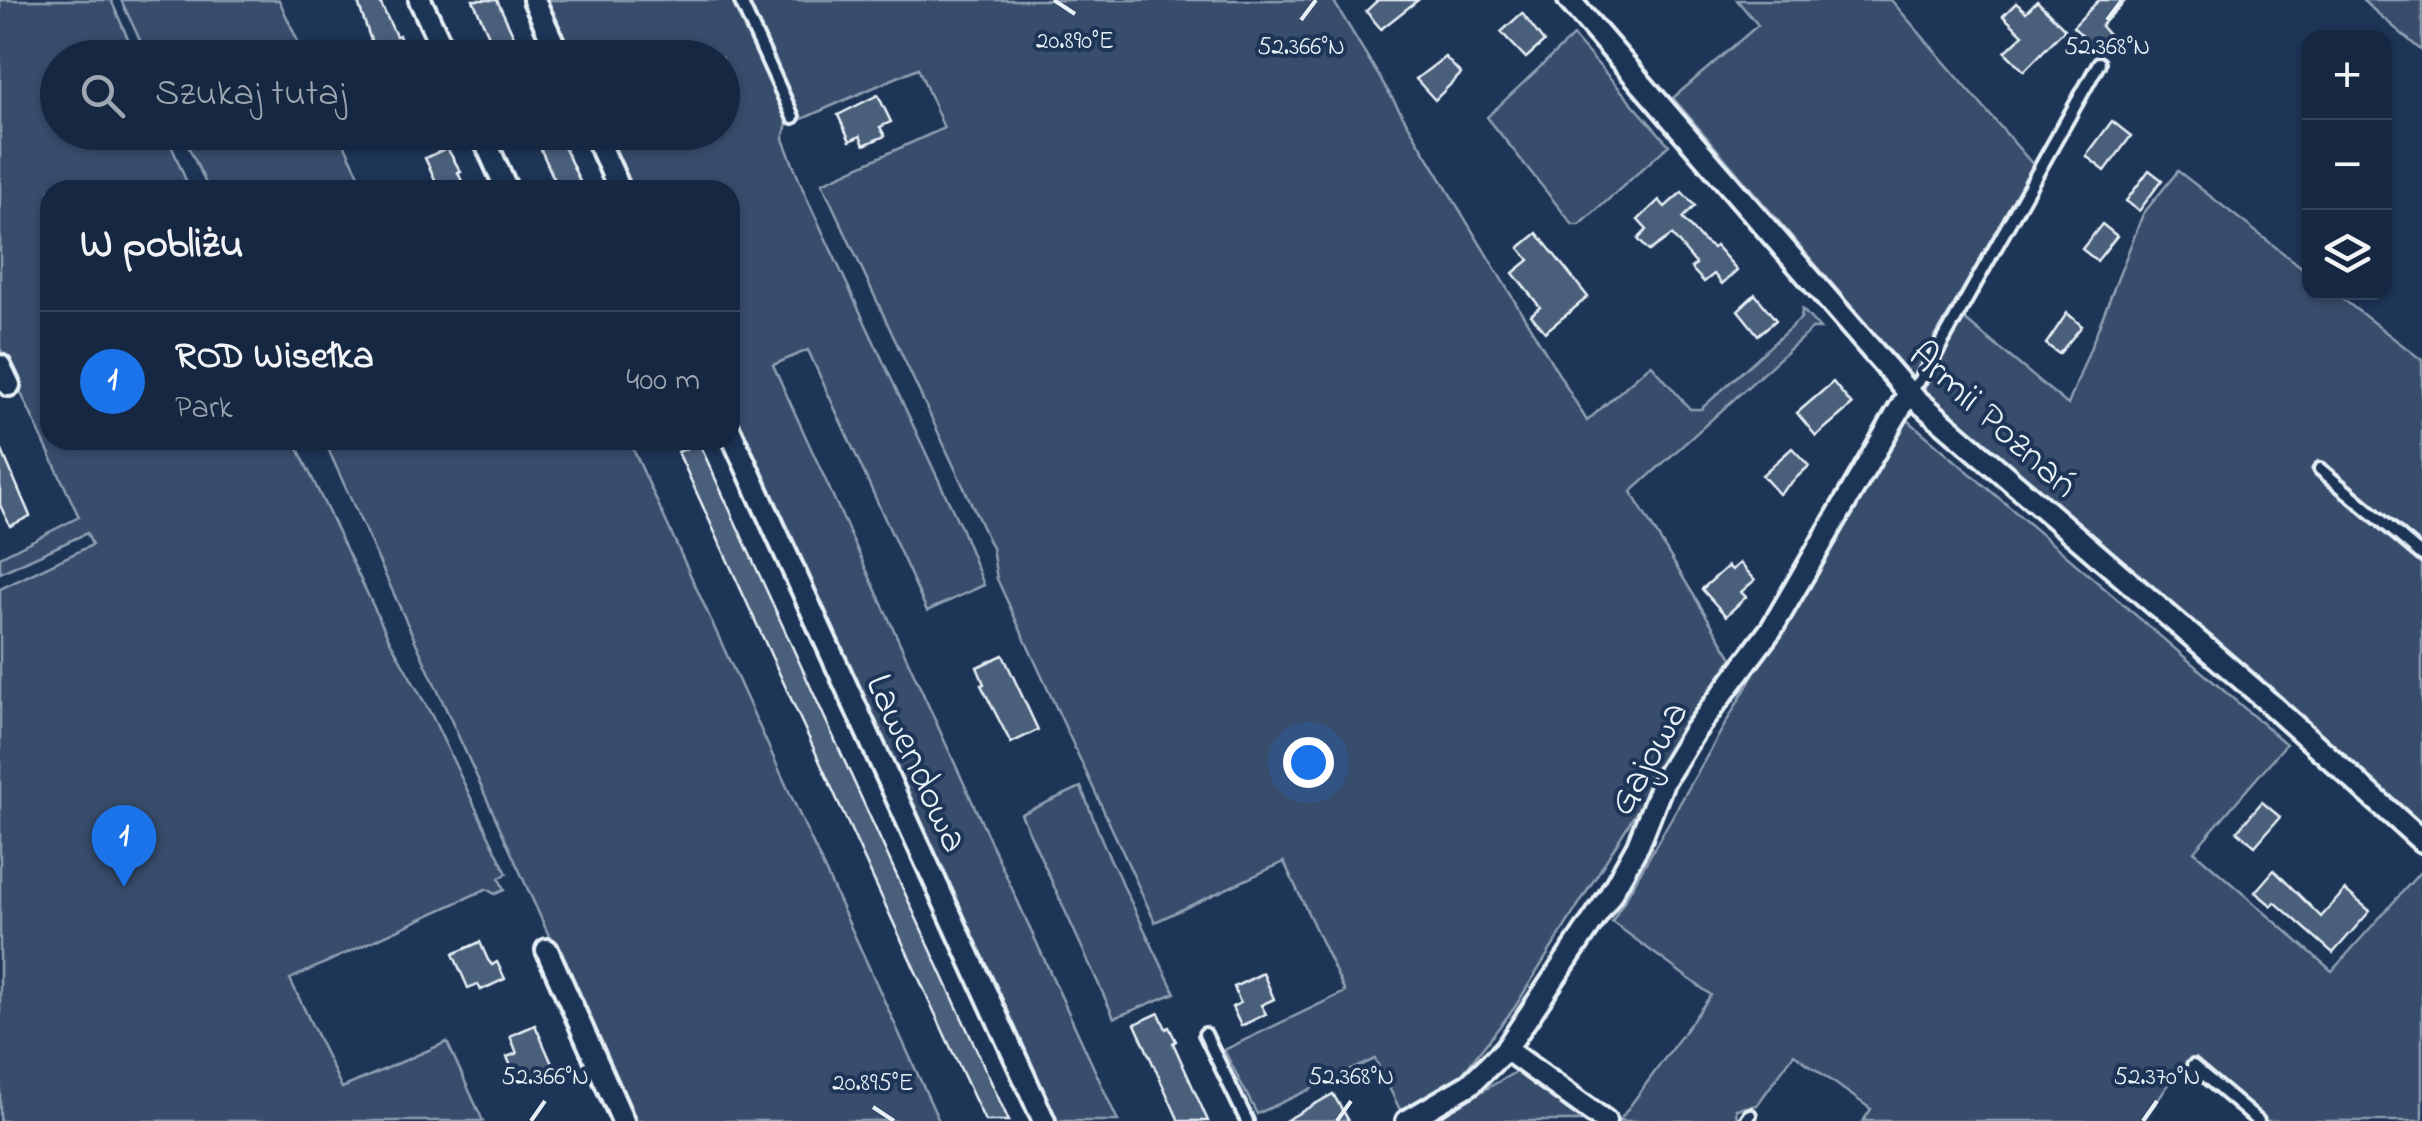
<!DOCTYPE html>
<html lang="pl">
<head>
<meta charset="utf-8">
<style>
	:root { --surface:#162841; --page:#1f3048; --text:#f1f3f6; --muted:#9ea6b1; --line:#35445a; --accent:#1a73e8 }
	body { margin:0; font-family:"Indie Flower",sans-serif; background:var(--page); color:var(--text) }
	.controls { position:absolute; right:30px; top:30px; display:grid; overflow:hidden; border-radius:20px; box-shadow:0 2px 8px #0004 }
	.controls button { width:90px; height:90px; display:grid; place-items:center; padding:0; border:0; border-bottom:2px solid var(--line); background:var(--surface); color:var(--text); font:50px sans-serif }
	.you { position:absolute; left:1308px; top:762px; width:35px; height:35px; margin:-25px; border:8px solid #fff; border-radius:50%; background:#1a73e8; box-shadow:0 0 0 15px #1a73e833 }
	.badge { display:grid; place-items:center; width:65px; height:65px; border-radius:50%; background:var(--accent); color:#fff; font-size:32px; font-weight:700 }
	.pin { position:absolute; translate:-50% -82px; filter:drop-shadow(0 2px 5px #0008) }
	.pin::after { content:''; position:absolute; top:52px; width:35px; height:30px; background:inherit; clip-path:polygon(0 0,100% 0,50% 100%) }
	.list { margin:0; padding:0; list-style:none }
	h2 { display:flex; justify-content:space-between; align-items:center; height:130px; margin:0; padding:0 40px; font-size:42px }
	h2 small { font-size:32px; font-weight:400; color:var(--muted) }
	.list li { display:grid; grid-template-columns:65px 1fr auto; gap:30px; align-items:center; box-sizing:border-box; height:140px; padding:0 40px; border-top:2px solid var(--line) }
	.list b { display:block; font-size:38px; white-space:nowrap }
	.list p { margin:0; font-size:32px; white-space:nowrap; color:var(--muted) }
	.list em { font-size:32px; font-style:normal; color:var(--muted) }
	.icon { flex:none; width:55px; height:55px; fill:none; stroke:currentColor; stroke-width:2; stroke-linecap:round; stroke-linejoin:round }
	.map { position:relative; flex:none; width:2422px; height:1121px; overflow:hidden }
	.search { position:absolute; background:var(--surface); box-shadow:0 2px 8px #0004; left:40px; top:40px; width:700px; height:110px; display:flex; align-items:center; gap:25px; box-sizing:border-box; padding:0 35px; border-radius:55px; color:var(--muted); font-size:38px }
	.panel { position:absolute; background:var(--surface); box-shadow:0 2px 8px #0004; left:40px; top:180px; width:700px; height:270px; border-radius:30px }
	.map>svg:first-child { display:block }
	.green { fill:#374d6c; stroke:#909fb2; stroke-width:2.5 }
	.building { fill:#495e7a; stroke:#e8f1f8; stroke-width:2.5 }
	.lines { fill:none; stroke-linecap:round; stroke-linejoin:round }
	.lane-casing { stroke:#e8f1f8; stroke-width:18 }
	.street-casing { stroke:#e8f1f8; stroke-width:28 }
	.lane { stroke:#1d3557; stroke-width:10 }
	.street { stroke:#1d3557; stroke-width:20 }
	.ticks { fill:none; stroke:#e8f1f8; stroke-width:4 }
	.labels { text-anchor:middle; stroke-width:8; stroke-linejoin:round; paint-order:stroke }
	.street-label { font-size:40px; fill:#e8f1f8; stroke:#1d3557 }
	.ticks-label { font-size:25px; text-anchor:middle; fill:#e8f1f8; stroke:#1d3557; stroke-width:8; stroke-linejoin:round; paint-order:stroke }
</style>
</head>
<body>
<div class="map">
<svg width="2422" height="1121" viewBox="0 0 2422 1121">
	<rect width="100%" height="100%" fill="#1d3557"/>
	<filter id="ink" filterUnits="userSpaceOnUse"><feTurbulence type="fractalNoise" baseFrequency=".01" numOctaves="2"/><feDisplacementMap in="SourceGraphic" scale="20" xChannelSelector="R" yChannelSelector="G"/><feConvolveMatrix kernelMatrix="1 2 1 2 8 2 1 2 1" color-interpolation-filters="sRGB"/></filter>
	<g filter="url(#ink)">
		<g class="green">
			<path d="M0,0h111l25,57 -78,1v74l108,1 24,57h-140v250h244l95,199 43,77 75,158 -8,4 5,12 -9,4 -9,-5 -196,90 52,109 105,-46 36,79h-483v-532l92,-44 -5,-12 -87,40v-16l79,-40 -79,-169z"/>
			<path d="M121,0h158l26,57h-157z"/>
			<path d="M544,0h189l55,119 -5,20 21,53 158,338 22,55 -57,26 -119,-261 -35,15 345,756h-61l-327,-711v-220h-99l-26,-57 117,-1v-74l-151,-1z"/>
			<path d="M746,0h587l254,421 64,-57 39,45h11l100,-91 1,-9 18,20h-8l-181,163 101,166 -217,349 -63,80 -49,29 -28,-57 -118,55 -33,-64 121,-58 -61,-130 -129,60 -158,-343 -5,-31 -170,-365 122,-55 -26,-60 -116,51z"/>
			<path d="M1737,0h154l143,166 -122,211 -239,-279 85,-73z"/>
			<path d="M2362,0h60v51z"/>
			<path d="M1573,36l96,109 -89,80h-7l-86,-108z"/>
			<path d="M182,133h157l27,57h-157z"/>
			<path d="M2178,171l131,102 1,19 25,1 87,67v188l-104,-87 -7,8 111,91v264l-387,-334 -111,-101 40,-70 104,86 75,-191z"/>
			<path d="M1902,415l384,329 -92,107 138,120 90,-101v251h-172l-68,-55 -39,55h-280l8,-12 -77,-55 -37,51 -21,4 1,12h-118l92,-126 -99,-73z"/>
			<path d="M324,440h305l310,681h-306z"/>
			<path d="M1081,787l24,61 70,145 -61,25 -93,-204z"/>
			<path d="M1519,1070l70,51h-159z"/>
		</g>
		<g class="building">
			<path d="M357,0h22l17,36 3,-1 7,23h-29z"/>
			<path d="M473,0h24l27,58h-25z"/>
			<path d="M1378,0h40l-37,29 -15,-18z"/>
			<path d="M2099,0h27l-25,26 7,8 -13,14 -22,-21z"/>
			<path d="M2037,1l28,28 -41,42 -19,-19 18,-17 -20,-19 13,-13 10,9z"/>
			<path d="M1522,13l22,29 -18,16 -25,-26z"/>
			<path d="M1445,57l16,17 -26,26 -19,-21z"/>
			<path d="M878,95l13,27 -11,5 5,9 -21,9 -4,-9 -10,5 -12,-26z"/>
			<path d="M2112,121l19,15 -26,35 -19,-15z"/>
			<path d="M533,132h24l27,58h-25z"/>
			<path d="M447,148l14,24 -3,1 5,10 -23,7 -15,-32z"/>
			<path d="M2149,170l13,10 -23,31 -13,-10z"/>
			<path d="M1682,192l13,14 -13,12 21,23 10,7 3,-2 21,24 -15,14 -8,-10 -10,8 -13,-14 5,-4 -24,-29 -23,16 -11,-12 9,-9 -9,-10 21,-20 6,7z"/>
			<path d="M2102,224l15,12 -20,25 -15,-12z"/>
			<path d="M1537,233l51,64 -43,35 -14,-17 9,-8 -27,-34 16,-13 -10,-12z"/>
			<path d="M1755,294l21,26 -18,15 -20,-25z"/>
			<path d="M2067,313l15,13 -23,28 -13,-10z"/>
			<path d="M1833,382l19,23 -36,31 -19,-23z"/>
			<path d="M695,444l1,3 4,-2 309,676h-24l-37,-79 -270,-590z"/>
			<path d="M0,446l30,70 -20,10 -10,-21z"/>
			<path d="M1792,448l17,18 -30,28 -17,-19z"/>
			<path d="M1740,563l15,17 -14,12 5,5 -20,19 -24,-27 26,-23 4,4z"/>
			<path d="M1003,655l35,75 -27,13 -30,-58 3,-1 -7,-17z"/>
			<path d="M2262,802l18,15 -25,29 -18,-15z"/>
			<path d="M2274,870l47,47 24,-27 25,21 -37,42 -58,-51 -3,4 -17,-14z"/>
			<path d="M480,942l8,18 4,5 5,-3 8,17 -24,11 -3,-6 -10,4 -15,-34z"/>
			<path d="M1263,973l11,26 -13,6 5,9 -25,12 -9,-19 8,-4 -6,-16z"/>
			<path d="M1159,1013l7,16 3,-2 7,14 -3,2 35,78h-29l-25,-55 -19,-42z"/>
			<path d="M535,1025l21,48 -17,8 -3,-7 -18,8 -11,-25 10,-4 -7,-17z"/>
			<path d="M1333,1094l16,27h-64z"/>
		</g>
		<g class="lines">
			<g class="lane-casing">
				<g id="lane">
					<path d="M740,0l53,117"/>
					<path d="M1909,393l16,-20 174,-310"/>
					<path d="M2320,469l102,86"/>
					<path d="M1205,1034l42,87"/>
					<path d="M2193,1066l65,55"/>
					<path d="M1746,1121l4,-6"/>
				</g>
			</g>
			<g class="street-casing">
				<g id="street">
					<path d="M420,0l27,58"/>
					<path d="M534,0l26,58"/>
					<path d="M1569,0l340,393 348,299 165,149"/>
					<path d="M481,132l26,58"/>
					<path d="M594,132l26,58"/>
					<path d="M0,366l9,19"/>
					<path d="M730,431l314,690"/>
					<path d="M547,950l76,171"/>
					<path d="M1506,1049l99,72"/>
					<path d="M1407,1121l63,-37 36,-35 103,-152 29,-52 25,-63 30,-49 79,-105 137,-235"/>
				</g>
			</g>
			<use href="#lane" class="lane"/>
			<use href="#street" class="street"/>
		</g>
	</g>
	<path class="ticks" d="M1054,0l21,14M1301,20l15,-20M2107,20l15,-20M873,1107l21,14M531,1121l14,-20M1337,1121l14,-20M2143,1121l14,-20"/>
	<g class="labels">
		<g class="street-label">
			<text transform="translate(1995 418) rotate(42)" y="14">Armii Poznań</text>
			<text transform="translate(1646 757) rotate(-61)" y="14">Gajowa</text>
			<text transform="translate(919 762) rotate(65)" y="14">Lawendowa</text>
		</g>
	</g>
	<g class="ticks-label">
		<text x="1075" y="48">20.890°E</text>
		<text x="1301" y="54">52.366°N</text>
		<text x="2107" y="54">52.368°N</text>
		<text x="545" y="1084">52.366°N</text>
		<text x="1351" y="1084">52.368°N</text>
		<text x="2157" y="1084">52.370°N</text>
		<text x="873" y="1090">20.895°E</text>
	</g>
</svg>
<div class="controls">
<button>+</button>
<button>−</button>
<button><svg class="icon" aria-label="layers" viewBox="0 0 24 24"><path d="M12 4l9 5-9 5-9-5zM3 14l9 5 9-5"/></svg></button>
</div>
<div class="you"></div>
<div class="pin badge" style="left:124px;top:887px">1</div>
<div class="search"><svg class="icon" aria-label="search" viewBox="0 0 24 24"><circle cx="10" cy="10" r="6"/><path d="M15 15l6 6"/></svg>Szukaj tutaj</div>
<section class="panel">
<h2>W pobliżu<small></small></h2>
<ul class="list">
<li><span class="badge">1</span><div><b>ROD Wisełka</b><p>Park</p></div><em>400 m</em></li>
</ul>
</section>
</div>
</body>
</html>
